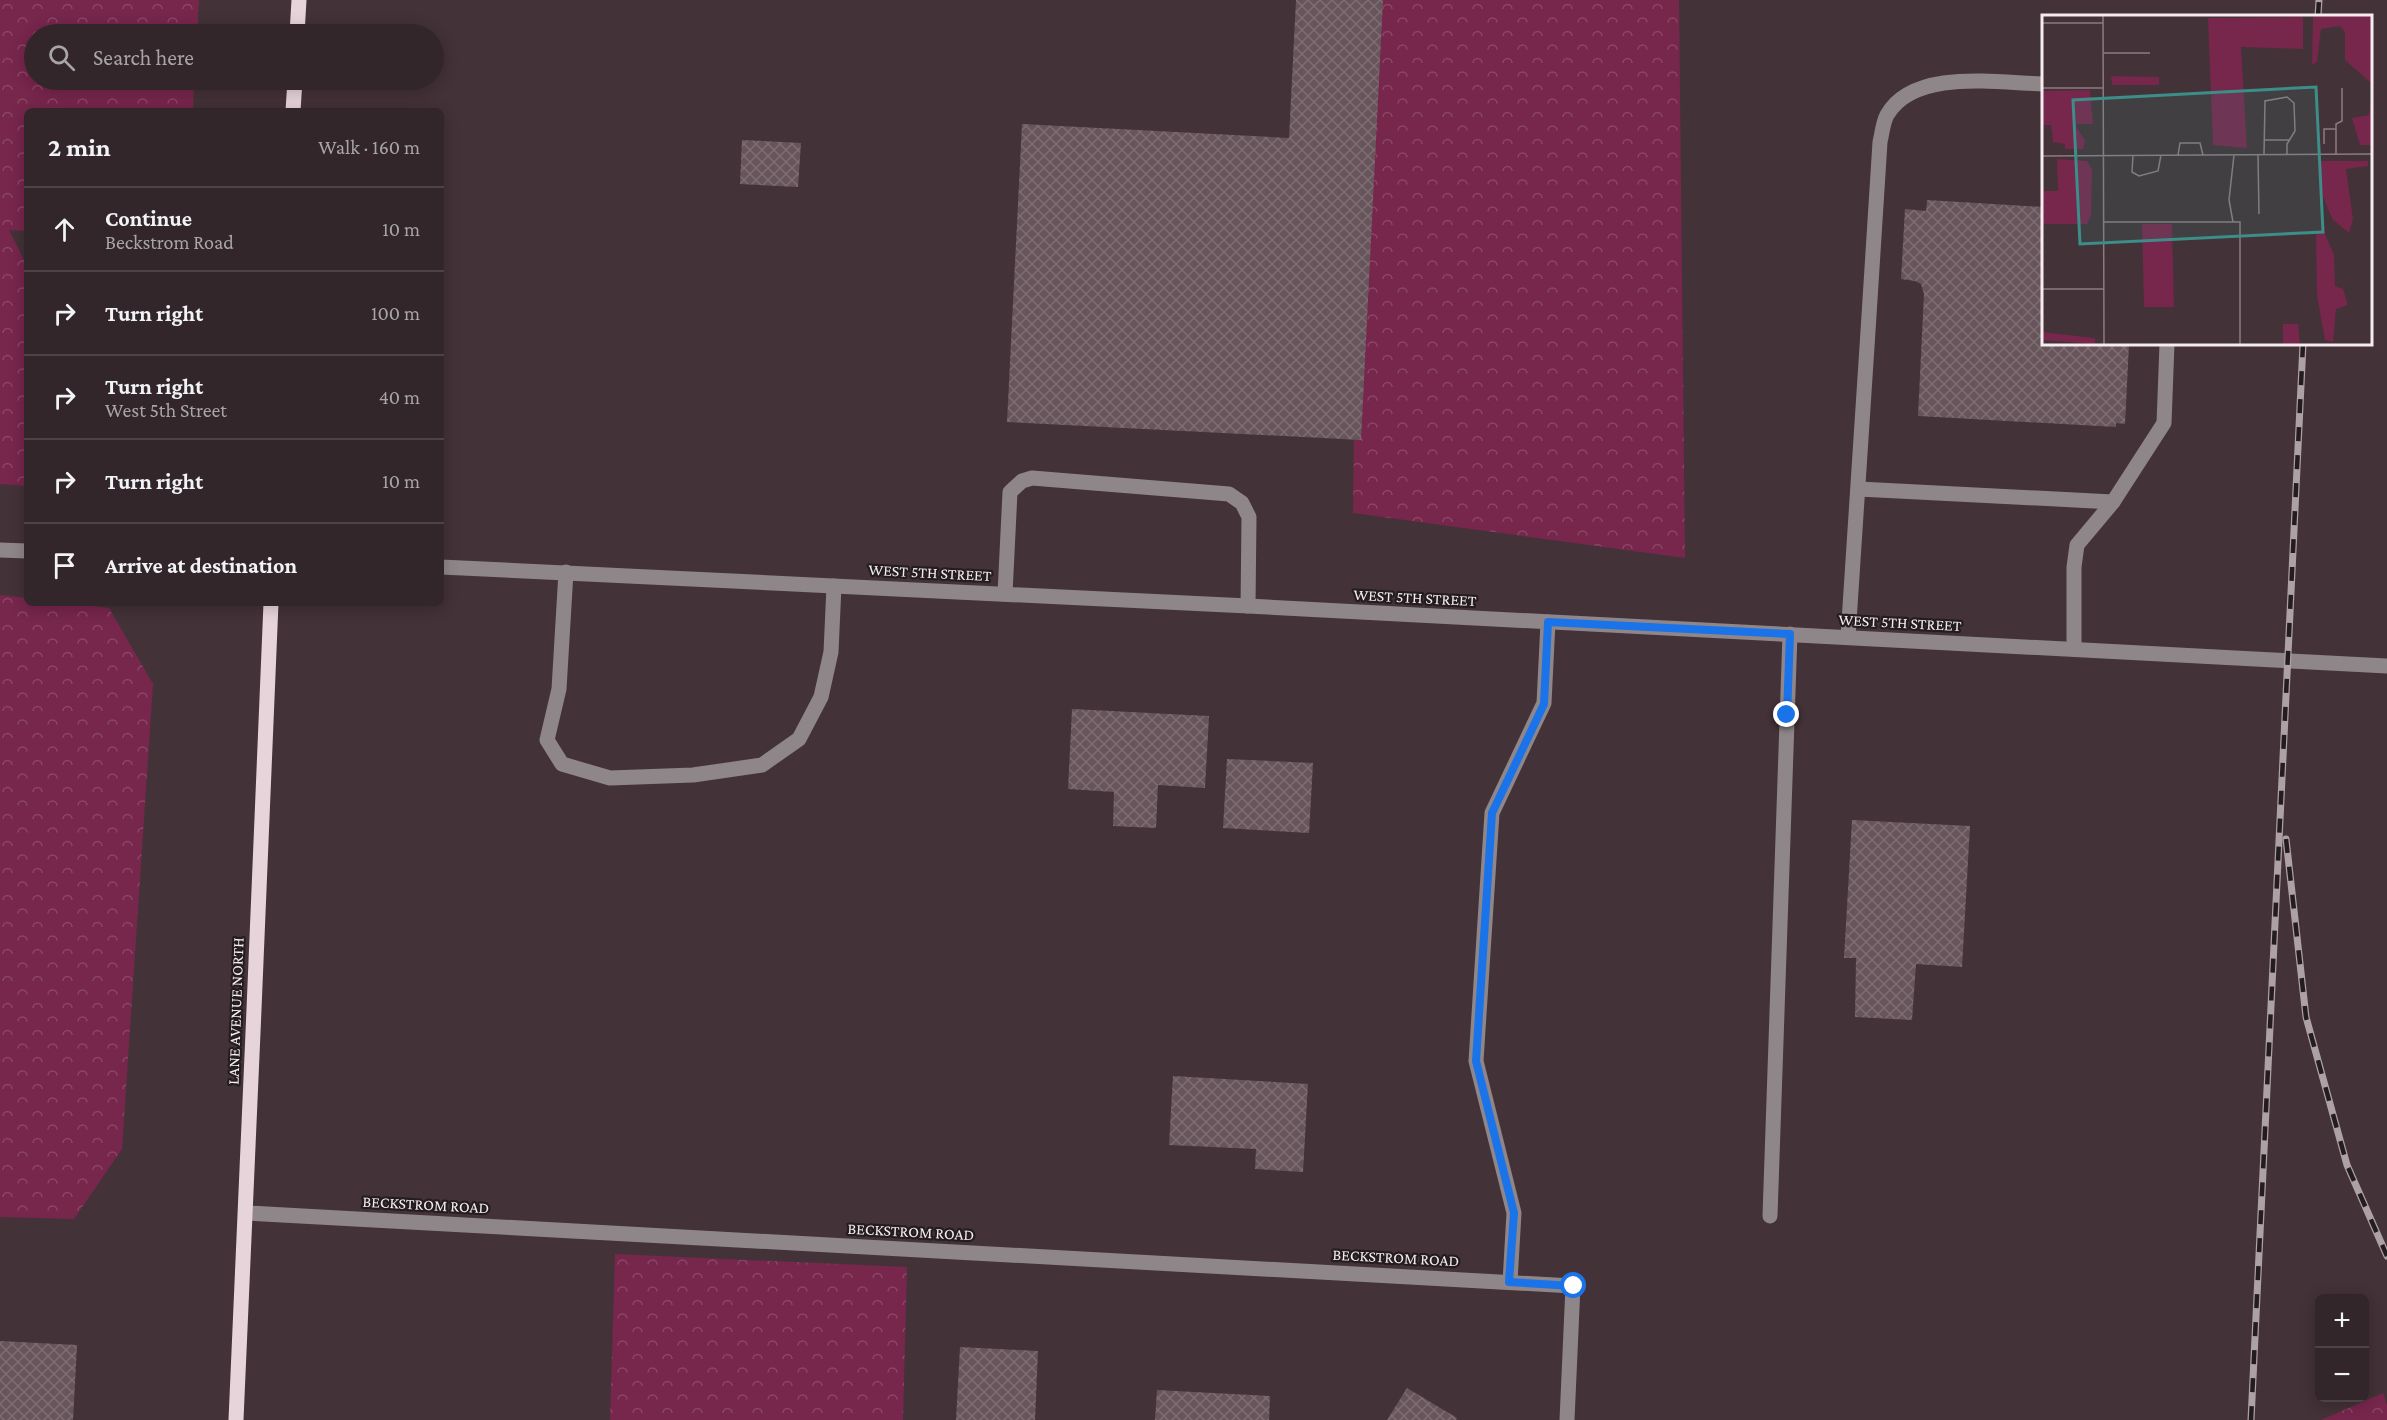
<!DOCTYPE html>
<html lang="en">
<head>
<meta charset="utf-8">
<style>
	:root { --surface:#32262a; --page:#3a2e32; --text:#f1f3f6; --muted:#a8a5a8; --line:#4d4347 }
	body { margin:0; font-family:"Crimson Pro",serif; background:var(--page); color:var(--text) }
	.controls { position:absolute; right:18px; bottom:18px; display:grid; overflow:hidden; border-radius:9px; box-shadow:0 3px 15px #0003 }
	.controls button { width:54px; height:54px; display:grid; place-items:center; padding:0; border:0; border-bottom:2px solid var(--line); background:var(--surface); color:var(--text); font:30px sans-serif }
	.stop { position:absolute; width:18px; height:18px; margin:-14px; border:4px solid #1a73e8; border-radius:50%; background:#fff }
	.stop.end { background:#1a73e8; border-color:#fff; box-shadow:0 2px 6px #0008 }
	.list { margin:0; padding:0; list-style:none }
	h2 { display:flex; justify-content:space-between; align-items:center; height:78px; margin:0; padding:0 24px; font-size:26px }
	h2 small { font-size:20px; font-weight:400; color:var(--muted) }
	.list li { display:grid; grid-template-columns:39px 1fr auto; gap:18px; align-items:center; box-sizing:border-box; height:84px; padding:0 24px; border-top:2px solid var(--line) }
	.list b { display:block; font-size:22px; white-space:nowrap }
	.list p { margin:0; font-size:20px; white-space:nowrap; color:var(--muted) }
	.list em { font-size:20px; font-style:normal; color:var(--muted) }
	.icon { flex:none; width:33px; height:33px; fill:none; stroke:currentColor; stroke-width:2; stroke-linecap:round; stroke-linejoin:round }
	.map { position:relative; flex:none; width:2387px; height:1420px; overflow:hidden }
	.search { position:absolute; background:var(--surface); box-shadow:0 3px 15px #0003; left:24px; top:24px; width:420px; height:66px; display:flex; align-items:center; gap:15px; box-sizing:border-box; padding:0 21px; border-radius:33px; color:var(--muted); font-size:22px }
	.panel { position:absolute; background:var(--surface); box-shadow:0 3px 15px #0003; left:24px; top:108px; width:420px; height:498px; border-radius:9px }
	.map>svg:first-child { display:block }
	.forest { fill:url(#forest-crowns) }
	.building { fill:url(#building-cross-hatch) }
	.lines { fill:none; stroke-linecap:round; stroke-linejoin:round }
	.minor { stroke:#8f8689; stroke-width:15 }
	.major { stroke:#e7d4da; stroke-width:15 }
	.rail-casing { stroke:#aea1a5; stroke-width:7 }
	.rail { stroke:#241d1f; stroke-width:4.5; stroke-dasharray:14; stroke-linecap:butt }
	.route { stroke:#1a73e8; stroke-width:8 }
	.labels { text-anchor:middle; stroke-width:4.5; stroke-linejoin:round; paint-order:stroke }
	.street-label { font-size:16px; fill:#f6ebee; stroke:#241d1f }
	.inset-road { fill:none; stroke:#8b7c81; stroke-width:1.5 }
	.view { fill:#3d8d88; fill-opacity:0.15; stroke:#3d8d88; stroke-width:3 }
	.inset-edge { fill:none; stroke:#f6ebee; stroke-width:3 }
</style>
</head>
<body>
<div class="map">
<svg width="2387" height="1420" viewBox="0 0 2387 1420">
	<defs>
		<pattern id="forest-crowns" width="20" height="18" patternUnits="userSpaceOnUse" patternTransform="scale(1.5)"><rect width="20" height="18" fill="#77264c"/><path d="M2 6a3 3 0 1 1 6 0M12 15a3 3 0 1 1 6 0" fill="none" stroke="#8b4666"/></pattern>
		<pattern id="building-cross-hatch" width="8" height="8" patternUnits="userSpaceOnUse" patternTransform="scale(1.5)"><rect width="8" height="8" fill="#67555b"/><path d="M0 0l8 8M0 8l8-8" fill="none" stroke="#7d6e73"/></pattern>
	</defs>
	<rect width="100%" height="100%" fill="#433238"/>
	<g class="forest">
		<path d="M0,0h199l-2,34h-163v46h160l-1,31h-166v120l-18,-1 18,36v220l-27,-2z"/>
		<path d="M1359,0h320l6,558 -332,-45z"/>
		<path d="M0,595l27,3v5h40l42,5 44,76 -31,465 -48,70 -74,-2z"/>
		<path d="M615,1254l292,13 -4,153h-293z"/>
		<path d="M2383,1393l4,12v15h-66z"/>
	</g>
	<g class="building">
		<path d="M1296,0h87l-22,440 -354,-18 15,-298 267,14z"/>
		<path d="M742,140l59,3 -3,44 -58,-3z"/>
		<path d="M1927,200l117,7v137h85l-4,80 -9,-1v4l-198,-11 6,-122 -3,-10 -6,-3 -14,-2 4,-70 21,2z"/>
		<path d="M1072,709l137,7 -4,72 -47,-3 -2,43 -43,-2 1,-34 -46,-3z"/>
		<path d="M1227,759l86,4 -4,70 -86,-5z"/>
		<path d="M1852,820l118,6 -8,141 -46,-3 -4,56 -57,-3 1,-59h-12z"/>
		<path d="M1173,1076l135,8 -5,88 -48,-3 1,-20 -87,-4z"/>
		<path d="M0,1341l77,4 -4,75h-73z"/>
		<path d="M960,1347l78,4 -3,69h-79z"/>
		<path d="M1407,1388l50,30 -1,2h-69z"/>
		<path d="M1157,1390l113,6 -1,24h-114z"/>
	</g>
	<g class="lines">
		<g class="minor">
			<path d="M1859,489l254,13"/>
			<path d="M0,550l27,1"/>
			<path d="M441,567l807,39 1139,60"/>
			<path d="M566,572l-7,117 -12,51 15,24 48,14 83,-3 69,-10 37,-26 22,-42 10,-45 3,-66"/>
			<path d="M1005,594l5,-102 12,-11 10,-3 197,16 13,9 7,14 -1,89"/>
			<path d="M1848,637c12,-165 21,-330 32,-495 2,-8 3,-20 7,-27 27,-47 111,-32 157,-31"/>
			<path d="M2074,649v-82l3,-22 36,-43 51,-79 3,-79"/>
			<path d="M247,1213l1326,73 -6,134"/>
			<path d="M1770,1216l20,-582"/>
			<path d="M1510,1282l4,-69 -38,-152 16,-248 52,-110 4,-81"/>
		</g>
		<g class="major">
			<path d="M297,34l2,-34"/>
			<path d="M293,111l2,-31"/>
			<path d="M236,1420c14,-272 22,-545 35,-817"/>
		</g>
		<g class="rail-casing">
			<g id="rail">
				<path d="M2318,16l1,-16"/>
				<path d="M2286,839l20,178 41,148 40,91"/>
				<path d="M2251,1420l52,-1076"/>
			</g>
		</g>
		<use href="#rail" class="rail"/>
	</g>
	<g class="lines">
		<path class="route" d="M1574,1286l-65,-4 5,-69 -38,-152 16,-248 52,-109 4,-82 242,12 -3,81"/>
	</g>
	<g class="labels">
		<g class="street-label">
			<text transform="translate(930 572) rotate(3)" y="6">WEST 5TH STREET</text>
			<text transform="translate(1415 597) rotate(3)" y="6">WEST 5TH STREET</text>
			<text transform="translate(1900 622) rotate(3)" y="6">WEST 5TH STREET</text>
			<text transform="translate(235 1011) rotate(-88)" y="6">LANE AVENUE NORTH</text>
			<text transform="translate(426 1204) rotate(3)" y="6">BECKSTROM ROAD</text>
			<text transform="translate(911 1231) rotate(3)" y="6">BECKSTROM ROAD</text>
			<text transform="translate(1396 1257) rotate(3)" y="6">BECKSTROM ROAD</text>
		</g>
	</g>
	<g transform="translate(2042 15)">
		<rect width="330" height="330" fill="#433238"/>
		<path d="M0,317l53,6v6l-53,-4z" fill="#77264c"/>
		<path d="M271,1h59v68l-27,-24v-28l-5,-6 -19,3 -4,33 -5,3zM261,2v32l-62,-2 6,101 -34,-3 -5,-127zM69,61l48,1v8h-47zM48,75l3,34h-18l10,17 -2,8h-18v-5l-12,-2 -2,-17h-9v-34zM330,83v47h-12l-8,-27 17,-3zM15,144l30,2 5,8 -1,47 -4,8h-45v-33h16zM277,146h49v5l-22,3 7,50 -4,14 -16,-13 -10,-23zM100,209h30l2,83h-30zM281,214l11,26 1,31 8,3 5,16 -12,4 -3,33 -8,-2 -8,-44 -1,-64zM241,309h15l2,20h-17z" fill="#77264c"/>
		<path class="inset-road" d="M61,1l1,328M0,8h61M61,38h47M0,73h61M222,125h26M282,129v-15h12M91,140l-1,17 7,4 19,-5 3,-16M136,140l2,-12h20l3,12M216,140l1,59M222,140l1,-54 22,-4 7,6 1,28 -8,13v11M294,140v-31l6,-3v-33M0,141l330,-2M62,207h136v122M191,207l-4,-22 5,-45M0,274h62"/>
		<path class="view" d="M274,72l7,145 -243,12 -7,-144z"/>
		<rect width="330" height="330" class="inset-edge"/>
	</g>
</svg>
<div class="controls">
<button>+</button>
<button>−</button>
</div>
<div class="stop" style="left:1574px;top:1286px"></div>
<div class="stop end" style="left:1787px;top:715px"></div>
<div class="search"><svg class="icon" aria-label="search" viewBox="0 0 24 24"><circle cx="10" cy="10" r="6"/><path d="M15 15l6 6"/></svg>Search here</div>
<section class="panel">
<h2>2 min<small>Walk · 160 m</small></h2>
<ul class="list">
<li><svg class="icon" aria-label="ahead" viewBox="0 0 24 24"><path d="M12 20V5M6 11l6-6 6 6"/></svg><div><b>Continue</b><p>Beckstrom Road</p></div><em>10 m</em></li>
<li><svg class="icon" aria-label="right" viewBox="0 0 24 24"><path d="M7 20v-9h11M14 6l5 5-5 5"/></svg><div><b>Turn right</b></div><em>100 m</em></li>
<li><svg class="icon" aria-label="right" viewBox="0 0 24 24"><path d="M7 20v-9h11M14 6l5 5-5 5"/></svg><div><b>Turn right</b><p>West 5th Street</p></div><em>40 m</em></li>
<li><svg class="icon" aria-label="right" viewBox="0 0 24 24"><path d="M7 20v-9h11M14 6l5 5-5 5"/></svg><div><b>Turn right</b></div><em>10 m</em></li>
<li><svg class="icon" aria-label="arrive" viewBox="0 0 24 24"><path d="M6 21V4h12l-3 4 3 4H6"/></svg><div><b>Arrive at destination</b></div></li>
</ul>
</section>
</div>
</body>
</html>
